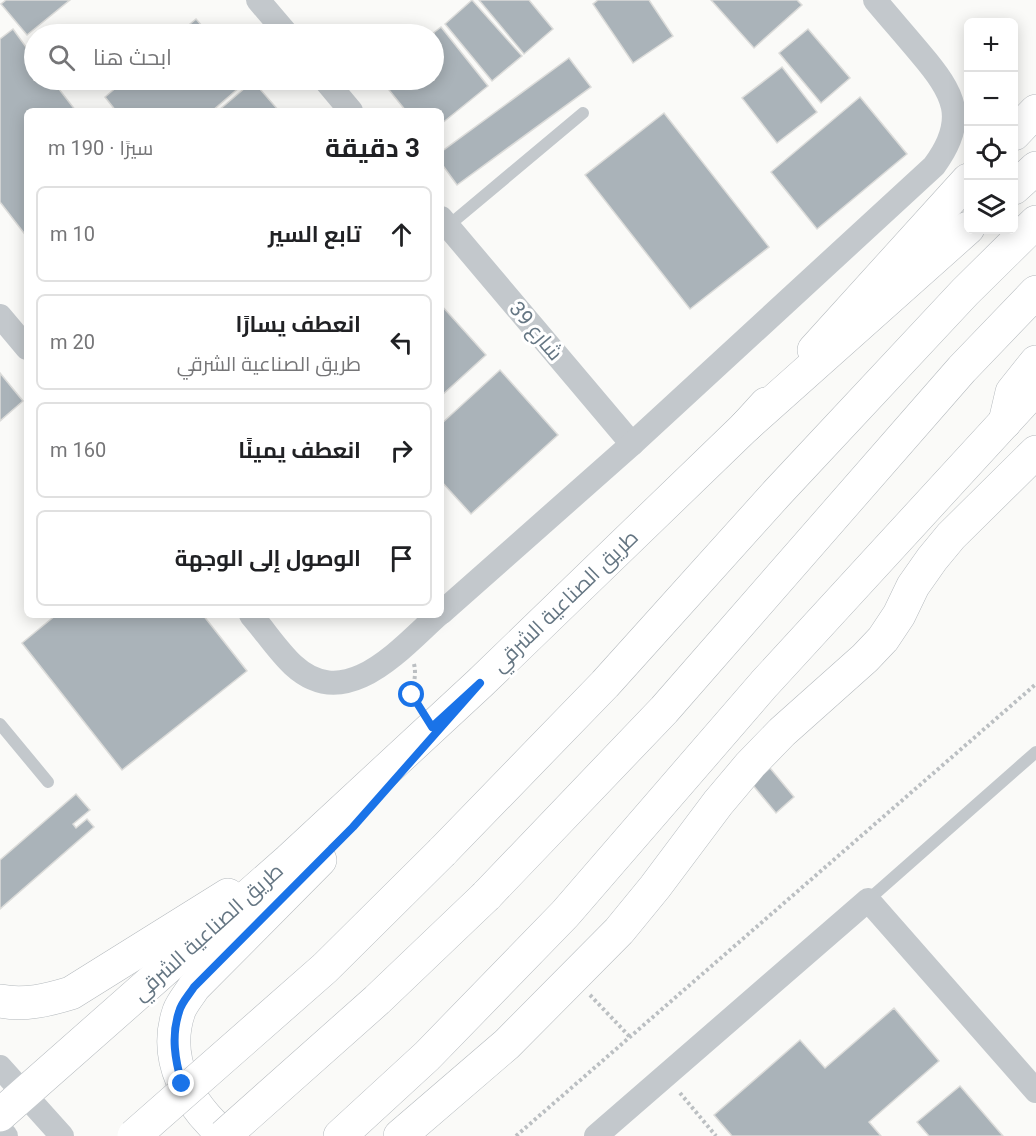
<!DOCTYPE html>
<html lang="ar">
<head>
<meta charset="utf-8">
<style>
	:root { --surface:#fff; --page:#f2f2f2; --text:#202124; --muted:#757577; --line:#e0e0e0 }
	body { margin:0; font-family:Roboto,Cairo,sans-serif; background:var(--page); color:var(--text); direction:rtl }
	.controls { position:absolute; right:18px; top:18px; display:grid; overflow:hidden; border-radius:9px; box-shadow:0 3px 15px #0003 }
	.controls button { width:54px; height:54px; display:grid; place-items:center; padding:0; border:0; border-bottom:2px solid var(--line); background:var(--surface); color:var(--text); font:30px sans-serif }
	.stop { position:absolute; width:18px; height:18px; margin:-14px; border:4px solid #1a73e8; border-radius:50%; background:#fff }
	.stop.end { background:#1a73e8; border-color:#fff; box-shadow:0 2px 6px #0008 }
	.list { margin:0; padding:0; list-style:none }
	h2 { display:flex; justify-content:space-between; align-items:center; height:78px; margin:0; padding:0 24px; font-size:26px }
	h2 small { font-size:20px; font-weight:400; color:var(--muted) }
	.list li { display:grid; grid-template-columns:39px 1fr auto; gap:18px; align-items:center; box-sizing:border-box; height:96px; margin:0 12px 12px; padding:0 12px; border:2px solid var(--line); border-radius:9px }
	.list b { display:block; font-size:22px; white-space:nowrap }
	.list p { margin:0; font-size:20px; white-space:nowrap; color:var(--muted) }
	.list em { font-size:20px; font-style:normal; color:var(--muted) }
	.icon { flex:none; width:33px; height:33px; fill:none; stroke:currentColor; stroke-width:2; stroke-linecap:round; stroke-linejoin:round }
	.map { position:relative; flex:none; width:1036px; height:1136px; overflow:hidden; direction:ltr }
	.search { position:absolute; background:var(--surface); box-shadow:0 3px 15px #0003; left:24px; top:24px; width:420px; height:66px; display:flex; align-items:center; gap:15px; box-sizing:border-box; padding:0 21px; border-radius:33px; color:var(--muted); font-size:22px }
	.panel { position:absolute; background:var(--surface); box-shadow:0 3px 15px #0003; left:24px; top:108px; width:420px; height:510px; border-radius:9px; direction:rtl }
	.map>svg:first-child { display:block }
	.building { fill:#aab3b9; stroke:#dcdcda; stroke-width:1.5 }
	.lines { fill:none; stroke-linecap:round; stroke-linejoin:round }
	.primary-casing { stroke:#b5babe; stroke-width:34 }
	.trunk-casing { stroke:#b4b9bd; stroke-width:34 }
	.path { stroke:#bbbfc2; stroke-width:4; stroke-dasharray:3 3; stroke-linecap:butt }
	.service { stroke:#c3c8cc; stroke-width:12 }
	.minor { stroke:#c3c8cc; stroke-width:24 }
	.primary { stroke:#fff; stroke-width:33 }
	.trunk { stroke:#fff; stroke-width:33 }
	.trunk-bridge-casing { stroke:#b4b9bd; stroke-width:34; stroke-linecap:butt }
	.trunk-bridge { stroke:#fff; stroke-width:33 }
	.route { stroke:#1a73e8; stroke-width:8 }
	.labels { text-anchor:middle; stroke-width:6; stroke-linejoin:round; paint-order:stroke }
	.street-label { font-size:21px; fill:#657683; stroke:#fff }
</style>
</head>
<body>
<div class="map">
<svg width="1036" height="1136" viewBox="0 0 1036 1136">
	<rect width="100%" height="100%" fill="#fafaf8"/>
	<g class="building">
		<path d="M6,0h64l-43,35 -26,-31z"/>
		<path d="M472,0l50,56 -30,25 -47,-57z"/>
		<path d="M479,0h50l24,29 -29,25z"/>
		<path d="M598,0h51l24,36 -40,27 -40,-59z"/>
		<path d="M711,0h86l5,5 -48,43z"/>
		<path d="M196,19l13,15h-31z"/>
		<path d="M441,27l47,59 -47,38v-13h-35l-25,-31h53v-46h-2z"/>
		<path d="M13,29l21,29v22h18l24,31h-49v126l-27,-35v-163z"/>
		<path d="M808,29l42,49 -29,25 -42,-50z"/>
		<path d="M569,58l22,29 -134,98 -16,-22v-11z"/>
		<path d="M782,67l35,45 -40,31 -35,-45z"/>
		<path d="M125,80h123l-36,31h-96l-11,-14z"/>
		<path d="M253,81l26,30h-61z"/>
		<path d="M860,97l47,57 -90,75 -46,-57z"/>
		<path d="M664,113l105,134 -79,62 -105,-134z"/>
		<path d="M441,305l45,50 -45,41z"/>
		<path d="M500,370l58,65 -87,79 -30,-33v-57z"/>
		<path d="M0,373l23,28 -23,20z"/>
		<path d="M56,615h147l44,56 -125,99 -100,-127z"/>
		<path d="M770,768l24,29 -18,16 -24,-29z"/>
		<path d="M76,794l14,16 -17,14 3,4 11,-9 7,8 -94,82v-49z"/>
		<path d="M894,1008l45,53 -70,61 12,14h-149l-18,-21 86,-75 25,28z"/>
		<path d="M960,1086l43,50h-74l-12,-14z"/>
	</g>
	<g class="lines">
		<g class="primary-casing">
			<g id="primary">
				<path d="M1014,134l22,-23"/>
				<path d="M814,350l154,-170"/>
				<path d="M0,1001c24,5 48,-1 71,-8l157,-98"/>
				<path d="M0,1115l289,-255 191,-177 266,-257 20,-22"/>
				<path d="M225,1136c-36,-31 -63,-76 -46,-125 3,-8 10,-16 15,-24l126,-127"/>
				<path d="M340,1136l87,-80 138,-142 199,-230 261,-284"/>
				<path d="M400,1136l107,-92 112,-113 36,-44 63,-84 32,-38 32,-33 83,-74 18,-19 16,-24 14,-29 19,-27 19,-23 85,-84"/>
			</g>
		</g>
		<g class="trunk-casing">
			<g id="trunk">
				<path d="M1014,188l22,-20"/>
				<path d="M1005,422l7,-30 24,-30"/>
				<path d="M746,426l222,-198"/>
				<path d="M442,852l163,-168 172,-191 188,-201 71,-70"/>
				<path d="M486,896l178,-186 298,-341 74,-77"/>
			</g>
		</g>
		<g class="path">
			<path d="M414,664c4,17 -6,24 4,42"/>
			<path d="M590,995l40,42"/>
			<path d="M680,1093l36,43"/>
			<path d="M516,1136l520,-452"/>
		</g>
		<g class="service">
			<path d="M448,226l135,-113"/>
			<path d="M0,724l48,58"/>
			<path d="M868,900l168,-148"/>
		</g>
		<g class="minor">
			<path d="M258,0l29,34"/>
			<path d="M325,80l26,31"/>
			<path d="M441,218l191,226"/>
			<path d="M0,316l27,32"/>
			<path d="M441,613l191,-169 302,-278c35,-47 20,-73 -14,-113 -15,-18 -30,-35 -45,-53"/>
			<path d="M251,615c14,16 27,36 42,50 53,49 107,-16 145,-50"/>
			<path d="M0,1067l62,69"/>
			<path d="M0,1129l6,7"/>
			<path d="M596,1136l272,-236 168,191"/>
		</g>
		<use href="#primary" class="primary"/>
		<use href="#trunk" class="trunk"/>
		<g class="trunk-bridge-casing">
			<g id="trunk-bridge">
				<path d="M134,1136l191,-168 117,-116"/>
				<path d="M224,1136l153,-136 109,-104"/>
			</g>
		</g>
		<use href="#trunk-bridge" class="trunk-bridge"/>
	</g>
	<g class="lines">
		<path class="route" d="M182,1084c-7,-24 -11,-48 -3,-72 2,-9 10,-17 15,-25l159,-160 127,-144 -48,44 -20,-32"/>
	</g>
	<g class="labels">
		<g class="street-label">
			<text transform="translate(536 331) rotate(50)" y="7">شارع 39</text>
			<text transform="translate(565 601) rotate(-44)" y="7">طريق الصناعية الشرقي</text>
			<text transform="translate(208 932) rotate(-42)" y="7">طريق الصناعية الشرقي</text>
		</g>
	</g>
</svg>
<div class="controls">
<button>+</button>
<button>−</button>
<button><svg class="icon" aria-label="locate" viewBox="0 0 24 24"><circle cx="12" cy="12" r="6"/><path d="M12 2v4M12 18v4M2 12h4M18 12h4"/></svg></button>
<button><svg class="icon" aria-label="layers" viewBox="0 0 24 24"><path d="M12 4l9 5-9 5-9-5zM3 14l9 5 9-5"/></svg></button>
</div>
<div class="stop" style="left:412px;top:695px"></div>
<div class="stop end" style="left:182px;top:1084px"></div>
<div class="search"><svg class="icon" aria-label="search" viewBox="0 0 24 24"><circle cx="10" cy="10" r="6"/><path d="M15 15l6 6"/></svg>ابحث هنا</div>
<section class="panel">
<h2>3 دقيقة<small>سيرًا · 190 m</small></h2>
<ul class="list">
<li><svg class="icon" aria-label="ahead" viewBox="0 0 24 24"><path d="M12 20V5M6 11l6-6 6 6"/></svg><div><b>تابع السير</b></div><em>10 m</em></li>
<li><svg class="icon" aria-label="left" viewBox="0 0 24 24"><path d="M17 20v-9H6M10 6l-5 5 5 5"/></svg><div><b>انعطف يسارًا</b><p>طريق الصناعية الشرقي</p></div><em>20 m</em></li>
<li><svg class="icon" aria-label="right" viewBox="0 0 24 24"><path d="M7 20v-9h11M14 6l5 5-5 5"/></svg><div><b>انعطف يمينًا</b></div><em>160 m</em></li>
<li><svg class="icon" aria-label="arrive" viewBox="0 0 24 24"><path d="M6 21V4h12l-3 4 3 4H6"/></svg><div><b>الوصول إلى الوجهة</b></div></li>
</ul>
</section>
</div>
</body>
</html>
